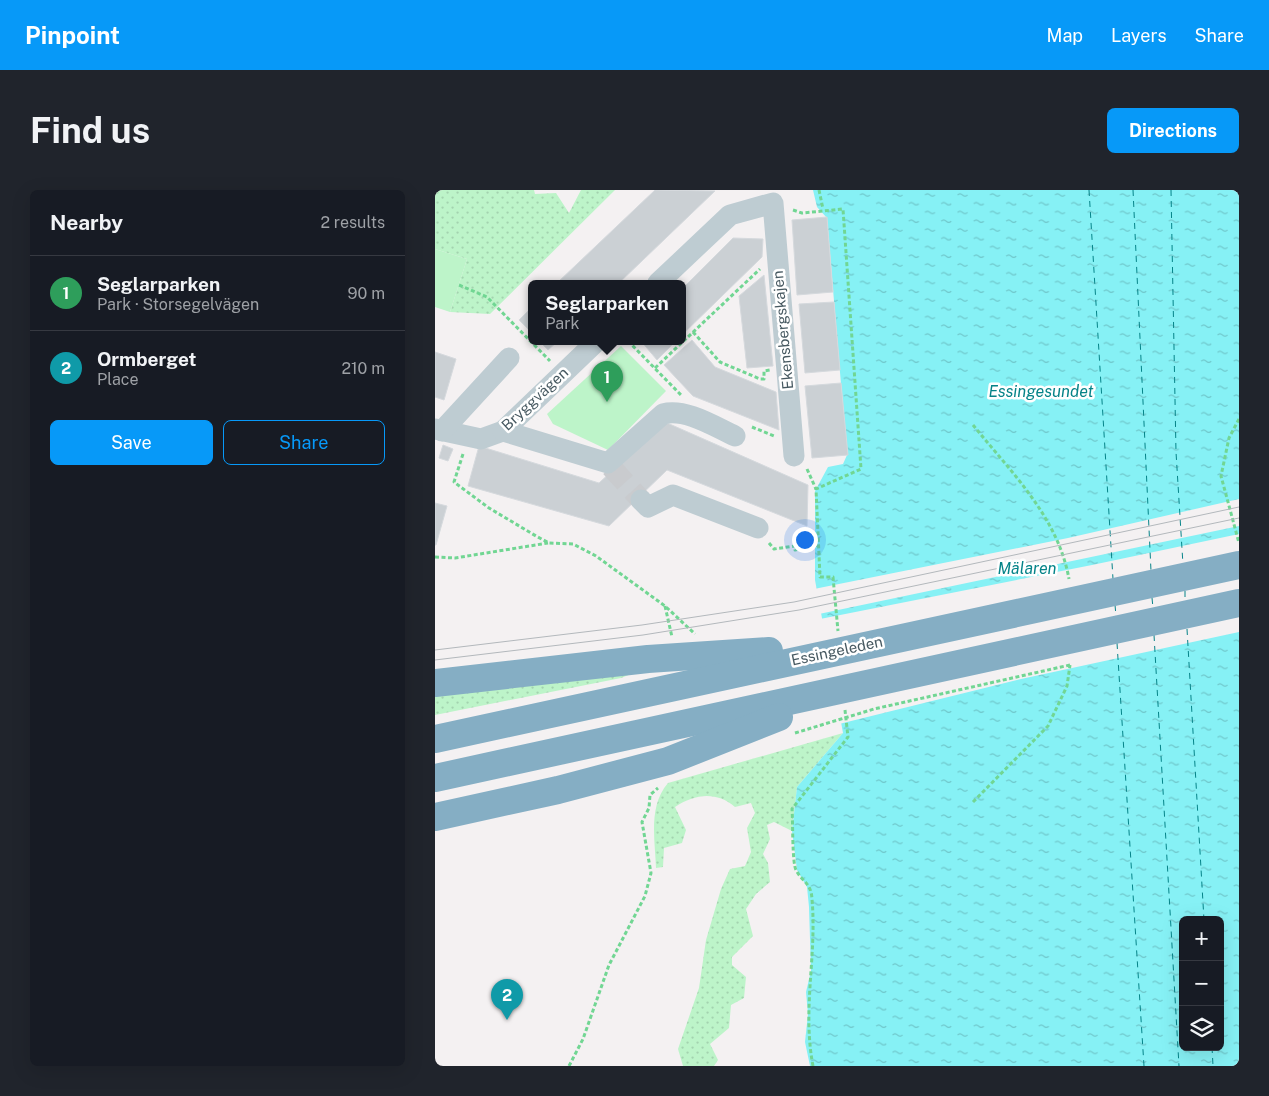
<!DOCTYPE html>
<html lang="en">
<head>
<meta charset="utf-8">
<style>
	:root { --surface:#171b24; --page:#20242c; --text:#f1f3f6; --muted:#9ea1a6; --line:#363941; --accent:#0799f8 }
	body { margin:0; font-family:"Public Sans",sans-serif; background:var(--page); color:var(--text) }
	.controls { position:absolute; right:15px; bottom:15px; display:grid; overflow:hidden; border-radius:8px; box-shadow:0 5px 20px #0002 }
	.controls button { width:45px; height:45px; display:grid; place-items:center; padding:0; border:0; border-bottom:1px solid var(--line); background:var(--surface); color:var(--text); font:25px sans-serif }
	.you { position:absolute; left:369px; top:349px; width:18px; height:18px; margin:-12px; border:4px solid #fff; border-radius:50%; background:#1a73e8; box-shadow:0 0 0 8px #1a73e833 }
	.badge { display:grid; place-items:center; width:32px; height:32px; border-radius:50%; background:var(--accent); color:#fff; font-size:16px; font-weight:700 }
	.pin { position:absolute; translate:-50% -41px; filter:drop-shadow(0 1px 2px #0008) }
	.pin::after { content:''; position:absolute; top:26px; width:18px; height:15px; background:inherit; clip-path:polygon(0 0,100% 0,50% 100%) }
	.popup { position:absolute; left:93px; top:90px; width:158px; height:65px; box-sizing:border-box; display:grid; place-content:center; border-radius:8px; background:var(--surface); filter:drop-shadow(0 1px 4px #0005); font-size:16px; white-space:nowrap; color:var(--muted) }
	.popup b { font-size:19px; color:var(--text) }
	.popup::after { content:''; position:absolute; left:50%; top:100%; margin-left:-10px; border:10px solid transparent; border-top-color:var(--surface) }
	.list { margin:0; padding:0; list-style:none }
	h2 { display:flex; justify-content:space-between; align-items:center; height:65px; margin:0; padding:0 20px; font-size:21px }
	h2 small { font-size:16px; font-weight:400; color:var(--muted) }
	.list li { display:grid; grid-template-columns:32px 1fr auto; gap:15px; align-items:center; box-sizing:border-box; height:75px; padding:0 20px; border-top:1px solid var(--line) }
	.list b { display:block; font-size:19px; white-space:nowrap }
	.list p { margin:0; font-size:16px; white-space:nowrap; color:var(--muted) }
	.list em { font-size:16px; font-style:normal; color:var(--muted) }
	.actions { display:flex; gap:10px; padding:15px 20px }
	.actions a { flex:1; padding:11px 0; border:1px solid var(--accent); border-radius:8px; text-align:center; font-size:18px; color:var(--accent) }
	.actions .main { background:var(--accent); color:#fff }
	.icon { flex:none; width:28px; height:28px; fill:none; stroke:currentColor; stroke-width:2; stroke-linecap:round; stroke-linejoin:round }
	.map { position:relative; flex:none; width:804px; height:876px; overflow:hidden; border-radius:8px }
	header { display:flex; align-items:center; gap:30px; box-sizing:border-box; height:70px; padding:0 25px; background:var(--accent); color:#fff }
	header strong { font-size:24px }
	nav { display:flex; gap:28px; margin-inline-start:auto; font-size:18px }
	.intro { display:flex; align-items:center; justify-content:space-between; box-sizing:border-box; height:120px; padding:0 30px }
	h1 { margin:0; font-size:35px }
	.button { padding:12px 22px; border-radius:8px; background:var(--accent); color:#fff; font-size:18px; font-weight:700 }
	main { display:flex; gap:30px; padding:0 30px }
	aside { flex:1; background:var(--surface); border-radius:8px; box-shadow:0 5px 20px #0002 }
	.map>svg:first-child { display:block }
	.grass { fill:url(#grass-dots) }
	.green { fill:#bdf4c9 }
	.water { fill:url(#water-ripples); fill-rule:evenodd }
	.pier { fill:#f4f1f2 }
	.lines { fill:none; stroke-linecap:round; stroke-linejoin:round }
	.ferry { stroke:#058388; stroke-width:1; stroke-dasharray:6 5; stroke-linecap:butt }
	.building { fill:#cbd0d4; stroke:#d5d9dd }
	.minor-tunnel { stroke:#c9cbce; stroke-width:21; stroke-dasharray:21 11; stroke-linecap:butt }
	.path { stroke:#71d693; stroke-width:3; stroke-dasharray:4 2.5; stroke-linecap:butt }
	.minor { stroke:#beccd2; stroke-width:21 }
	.highway { stroke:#85aec4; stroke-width:28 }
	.tram { stroke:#b3b8bc; stroke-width:1 }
	.labels { text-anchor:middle; stroke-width:5; stroke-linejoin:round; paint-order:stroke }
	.street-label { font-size:15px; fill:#475961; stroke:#fff }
	.water-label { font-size:16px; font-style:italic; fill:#058388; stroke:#fff }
</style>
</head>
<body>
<header>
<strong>Pinpoint</strong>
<nav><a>Map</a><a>Layers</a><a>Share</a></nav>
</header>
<div class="intro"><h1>Find us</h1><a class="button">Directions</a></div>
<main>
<aside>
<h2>Nearby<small>2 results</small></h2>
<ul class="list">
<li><span class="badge" style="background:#2e9e5b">1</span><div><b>Seglarparken</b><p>Park · Storsegelvägen</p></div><em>90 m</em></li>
<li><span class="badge" style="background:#0f9aa8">2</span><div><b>Ormberget</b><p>Place</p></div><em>210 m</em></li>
</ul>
<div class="actions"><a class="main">Save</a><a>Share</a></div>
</aside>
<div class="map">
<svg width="804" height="876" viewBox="0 0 804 876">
	<defs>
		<pattern id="grass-dots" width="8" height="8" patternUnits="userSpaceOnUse" patternTransform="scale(1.25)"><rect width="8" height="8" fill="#bdf4c9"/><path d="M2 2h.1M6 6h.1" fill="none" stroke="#a4d3af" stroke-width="1.8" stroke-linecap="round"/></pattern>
		<pattern id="water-ripples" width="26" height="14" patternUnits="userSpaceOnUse" patternTransform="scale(1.25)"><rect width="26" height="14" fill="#86f1f5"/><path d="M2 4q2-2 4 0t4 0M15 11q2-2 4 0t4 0" fill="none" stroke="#6fc6ca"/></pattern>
	</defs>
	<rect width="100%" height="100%" fill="#f4f1f2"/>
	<g class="grass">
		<path d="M0,0h99l1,4 21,-1 13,20 12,-23h34l-125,124 -40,-2 17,-53 -32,-10z"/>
		<path d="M201,482l-15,6 -186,37v-22z"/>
		<path d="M408,543l-46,54 -5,44 -18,-9 -7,3 3,14 -7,15 5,9 2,19 -14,12 -10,15 7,27 -21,21v8l14,12 -2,21 -13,7 -2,23 -19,16 8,16 -4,6h-31l-5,-17 21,-61 7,-48 15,-51 9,-20 15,-3 6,-14 -4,-24 8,-15 -4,-10 -16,4c-19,-16 -40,-13 -60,0l11,23 -4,13 -18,5 -1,19 -7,1c-1,-28 -8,-62 12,-85z"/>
	</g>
	<g class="green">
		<path d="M0,59l32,10 -17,53 -15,-5z"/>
		<path d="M186,156l45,45 -58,59 -55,-26 -6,-10z"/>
	</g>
	<path class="water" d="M378,0h426v876h-429l-5,-24 3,-28 -2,-22 5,-21 -2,-64 -2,-20 -10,-17 -5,-39 5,-44 46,-54 -28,-153v-89l13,-24 15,-3 4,-9 -20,-237 -10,-11zM748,730h37v127h-37z"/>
	<g class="pier">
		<path d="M804,309v27l-420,88 -5,-25 254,-51z"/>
		<path d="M804,344v98l-218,47 -182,45 -19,-105 272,-54z"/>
	</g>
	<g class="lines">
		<g class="ferry">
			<path d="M654,0l24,389"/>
			<path d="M698,0l18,381"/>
			<path d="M736,0l5,262 7,113"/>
			<path d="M750,401v11"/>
			<path d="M717,408l1,10"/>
			<path d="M680,415l1,11"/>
			<path d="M752,439l17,291"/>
			<path d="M719,445l25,431"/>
			<path d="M682,453l27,423"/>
			<path d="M777,857l1,19"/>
		</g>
	</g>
	<g class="building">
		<path d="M220,0l60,1 -96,92h-62z"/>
		<path d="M392,27l6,75 -36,3 -5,-75z"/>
		<path d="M298,48l30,1 -1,18 -80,78v-46z"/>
		<path d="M329,85l9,91 -26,2 -8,-72z"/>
		<path d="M399,112l6,68 -35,3 -6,-69z"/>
		<path d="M97,117v26l-13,-13z"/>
		<path d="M257,150l23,27 61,25 3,38 -86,-34 -15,-16 -14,-15z"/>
		<path d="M104,151h19l-10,9z"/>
		<path d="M206,151h35l-19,19z"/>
		<path d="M0,162l21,7 -12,41 -9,-3z"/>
		<path d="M406,193l7,72 -36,3 -7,-72z"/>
		<path d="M230,232l143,63 -1,41 -140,-56 -58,56 -141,-40 11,-40 120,37z"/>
		<path d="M8,255l10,4 -5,12 -9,-3z"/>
		<path d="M0,313l12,3 -11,39h-1z"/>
	</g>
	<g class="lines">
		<path class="minor-tunnel" d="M176,277l30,33"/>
		<g class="path">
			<path d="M384,0l4,19"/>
			<path d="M358,20l9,3 41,-4 18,260 -45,20 4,88h13l5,54"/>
			<path d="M24,95l28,12 63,64"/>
			<path d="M258,142l27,30 40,17h4v-8l6,-1"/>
			<path d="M193,151l53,54"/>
			<path d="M220,178l105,-99"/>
			<path d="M804,229l-10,19 -8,38 18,67"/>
			<path d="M538,235c38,47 85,92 96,154"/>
			<path d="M317,237l22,9"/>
			<path d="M28,264l-9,28 35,26 47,28 13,7 24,1 23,12 69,50 30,28"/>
			<path d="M372,279l9,20"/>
			<path d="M334,353l5,6 21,-3v4l24,-5"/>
			<path d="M0,367l20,1 93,-15"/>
			<path d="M230,416l7,31"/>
			<path d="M360,543l79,-24 196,-44"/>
			<path d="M538,612l75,-76 19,-40 3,-21"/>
			<path d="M134,876l14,-27 26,-74 36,-69 6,-23 -9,-51 7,-14 1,-13 8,-7"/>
			<path d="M378,876c-11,-57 4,-110 -1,-167 -1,-17 -10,-17 -16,-29 -4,-8 -3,-49 -4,-61l56,-72 -3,-27"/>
		</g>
		<g class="minor">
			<path d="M223,93l72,-68 43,-12 21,253"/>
			<path d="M0,239l46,10 22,-8 94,-90"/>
			<path d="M7,241l67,-73"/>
			<path d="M68,241l105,32 55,-49c23,-6 52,13 72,22"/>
			<path d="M206,310l7,7 25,-12 85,33"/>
		</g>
		<g class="highway">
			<path d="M0,493l213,-24 121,-8"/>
			<path d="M0,549l804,-174"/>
			<path d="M0,588l804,-175"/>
			<path d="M0,627l123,-27 110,-29 111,-44"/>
		</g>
		<g class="tram">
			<path d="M0,460l207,-25 152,-23 445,-95"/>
			<path d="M0,470l208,-25 156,-25 440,-92"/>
		</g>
	</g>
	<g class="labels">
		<g class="street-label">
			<text transform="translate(348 140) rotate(-95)" y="5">Ekensbergskajen</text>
			<text transform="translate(100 209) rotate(-43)" y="5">Bryggvägen</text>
			<text transform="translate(402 461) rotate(-12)" y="5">Essingeleden</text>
		</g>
		<g class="water-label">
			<text x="606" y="207">Essingesundet</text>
			<text x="592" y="384">Mälaren</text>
		</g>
	</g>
</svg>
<div class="controls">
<button>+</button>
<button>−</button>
<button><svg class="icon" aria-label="layers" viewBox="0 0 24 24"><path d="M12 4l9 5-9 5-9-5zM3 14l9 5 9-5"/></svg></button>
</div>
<div class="you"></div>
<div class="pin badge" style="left:172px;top:212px;background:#2e9e5b">1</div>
<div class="popup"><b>Seglarparken</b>Park</div>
<div class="pin badge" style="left:72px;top:830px;background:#0f9aa8">2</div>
</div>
</main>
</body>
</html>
